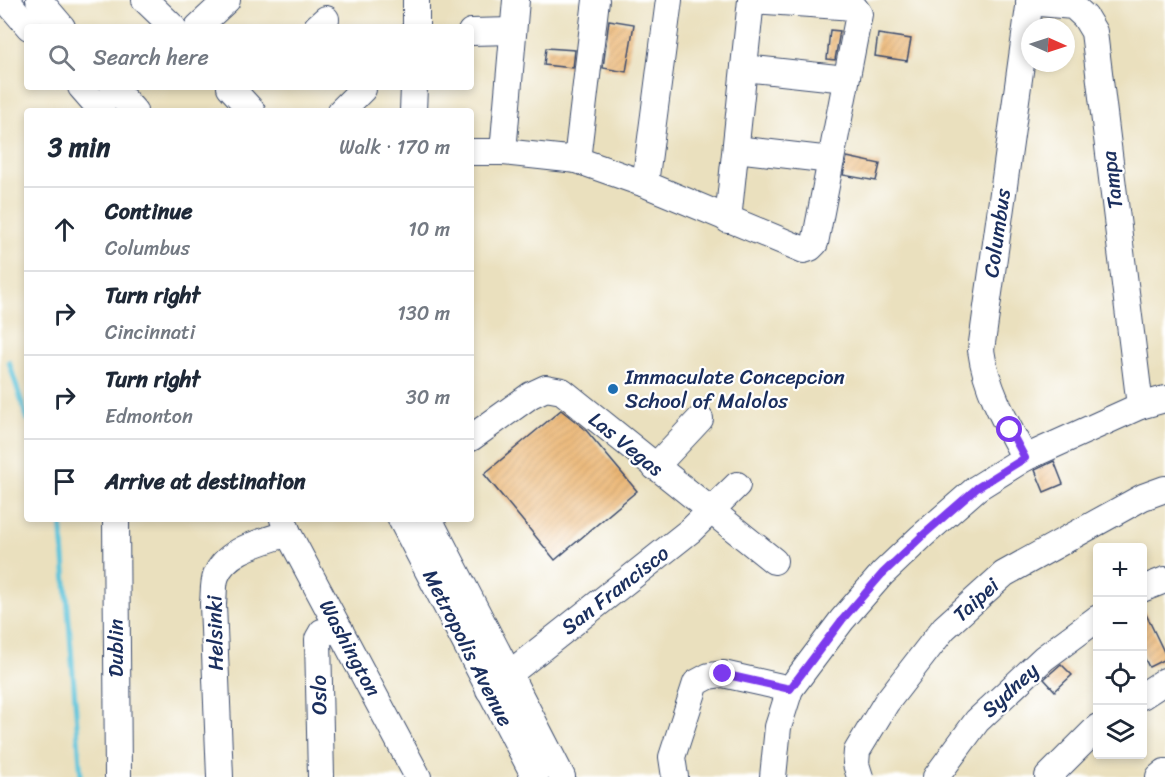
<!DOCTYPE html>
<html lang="en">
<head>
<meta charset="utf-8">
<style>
	:root { --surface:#fff; --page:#f2f2f3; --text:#1f2937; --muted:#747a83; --line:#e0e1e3 }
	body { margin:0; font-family:Sriracha,sans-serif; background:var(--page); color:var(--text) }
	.controls { position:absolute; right:18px; bottom:18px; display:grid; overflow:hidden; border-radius:6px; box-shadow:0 3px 9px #0003 }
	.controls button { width:54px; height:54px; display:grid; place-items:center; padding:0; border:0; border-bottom:2px solid var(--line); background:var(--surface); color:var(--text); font:30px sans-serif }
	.compass { position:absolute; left:1021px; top:18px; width:54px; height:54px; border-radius:50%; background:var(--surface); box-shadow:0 3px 9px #0003; rotate:93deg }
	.stop { position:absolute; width:18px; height:18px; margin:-14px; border:4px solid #7c3aed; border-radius:50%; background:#fff }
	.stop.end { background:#7c3aed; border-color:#fff; box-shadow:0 2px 6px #0008 }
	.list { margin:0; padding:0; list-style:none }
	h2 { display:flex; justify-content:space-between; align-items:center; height:78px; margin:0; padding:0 24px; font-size:26px }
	h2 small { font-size:20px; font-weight:400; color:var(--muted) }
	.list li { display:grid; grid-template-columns:39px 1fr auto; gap:18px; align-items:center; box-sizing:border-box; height:84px; padding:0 24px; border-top:2px solid var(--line) }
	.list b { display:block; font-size:22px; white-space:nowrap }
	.list p { margin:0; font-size:20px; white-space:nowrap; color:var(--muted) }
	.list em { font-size:20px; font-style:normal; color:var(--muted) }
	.icon { flex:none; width:33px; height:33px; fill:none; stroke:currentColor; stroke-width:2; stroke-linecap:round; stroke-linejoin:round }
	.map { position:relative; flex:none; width:1165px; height:777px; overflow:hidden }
	.search { position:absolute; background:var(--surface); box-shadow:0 3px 9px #0003; left:24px; top:24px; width:450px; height:66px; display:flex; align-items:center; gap:15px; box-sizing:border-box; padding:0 21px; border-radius:6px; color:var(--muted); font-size:22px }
	.panel { position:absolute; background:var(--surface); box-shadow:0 3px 9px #0003; left:24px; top:108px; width:450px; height:414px; border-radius:6px }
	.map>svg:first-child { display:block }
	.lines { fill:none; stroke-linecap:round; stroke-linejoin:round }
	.stream { stroke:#5dc4db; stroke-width:5 }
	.building { fill:url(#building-hatch) }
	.minor-casing { stroke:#3a4a6c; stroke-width:28 }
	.minor { stroke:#fff; stroke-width:26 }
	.route { stroke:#7c3aed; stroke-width:8 }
	.poi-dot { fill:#1f6fb2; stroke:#fff; stroke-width:2 }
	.labels { text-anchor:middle; stroke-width:4.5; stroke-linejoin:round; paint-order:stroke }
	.street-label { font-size:21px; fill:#1b2f5e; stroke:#fff }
	.poi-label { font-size:21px; fill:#1b2f5e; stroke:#fff; text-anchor:start }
</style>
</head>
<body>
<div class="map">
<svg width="1165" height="777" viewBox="0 0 1165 777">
	<defs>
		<pattern id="building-hatch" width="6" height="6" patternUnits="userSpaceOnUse" patternTransform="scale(1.5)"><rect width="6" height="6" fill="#ebb572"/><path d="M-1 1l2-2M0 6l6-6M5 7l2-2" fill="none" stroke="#c99c65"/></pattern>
	</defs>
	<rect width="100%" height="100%" fill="#fff"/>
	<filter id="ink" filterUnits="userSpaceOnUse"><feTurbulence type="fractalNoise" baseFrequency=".0167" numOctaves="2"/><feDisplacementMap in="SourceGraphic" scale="12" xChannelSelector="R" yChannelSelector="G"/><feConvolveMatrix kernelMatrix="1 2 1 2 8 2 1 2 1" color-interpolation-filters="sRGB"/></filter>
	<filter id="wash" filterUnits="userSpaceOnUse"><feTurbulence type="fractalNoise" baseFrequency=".008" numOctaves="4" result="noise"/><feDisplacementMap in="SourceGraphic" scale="24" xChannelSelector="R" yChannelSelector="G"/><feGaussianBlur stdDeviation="1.35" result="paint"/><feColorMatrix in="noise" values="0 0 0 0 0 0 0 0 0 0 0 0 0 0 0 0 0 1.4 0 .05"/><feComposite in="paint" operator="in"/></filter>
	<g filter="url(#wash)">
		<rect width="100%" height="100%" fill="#eae0be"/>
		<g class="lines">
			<g class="stream">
				<path d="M9,362l18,57"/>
				<path d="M61,519l20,258"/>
			</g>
		</g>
		<g id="blocks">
			<g class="building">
				<path d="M609,20l25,4 -8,48 -23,-4z"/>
				<path d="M830,30l10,1 -5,29 -8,-1z"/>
				<path d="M878,34l33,5 -4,22 -32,-5z"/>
				<path d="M546,48l29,2 -2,18 -29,-3z"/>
				<path d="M847,157l33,7 -4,17 -33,-6z"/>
				<path d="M561,410l24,19 52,62 -82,69 -71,-86z"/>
				<path d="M1054,461l9,23 -19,8 -9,-22z"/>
				<path d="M1143,608l22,46v5l-16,8 -6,-12z"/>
				<path d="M1061,664l11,11 -17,16 -11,-12z"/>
			</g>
		</g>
	</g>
	<g filter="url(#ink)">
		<use href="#blocks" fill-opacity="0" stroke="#3a4a6c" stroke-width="1.5"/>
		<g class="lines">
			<g class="minor-casing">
				<g id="minor">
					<path d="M6,0l23,27"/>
					<path d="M39,0l23,27"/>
					<path d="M145,0l28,27"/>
					<path d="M1029,2l44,4 12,11 9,15 46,374"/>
					<path d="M198,27l29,-27"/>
					<path d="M317,27l9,-8"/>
					<path d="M416,27v-27"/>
					<path d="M471,32l42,-1"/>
					<path d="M744,68l102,11"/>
					<path d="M81,87l21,24"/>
					<path d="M113,87l21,24"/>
					<path d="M230,87l22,24"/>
					<path d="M341,111l22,-22"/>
					<path d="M413,111l1,-24"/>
					<path d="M736,149l95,11"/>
					<path d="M471,152h32l74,8 68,24 159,66 6,-2 5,-5 44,-229 -5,-7 -103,-7"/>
					<path d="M503,152l13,-152"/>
					<path d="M577,160l19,-160"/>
					<path d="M645,184l24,-184"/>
					<path d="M728,220l23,-220"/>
					<path d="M471,438l60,-43 15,-7 16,3 212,170"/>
					<path d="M1025,458c-18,-33 -39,-69 -44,-108l49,-350"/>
					<path d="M655,467l45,-48"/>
					<path d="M116,519l2,258"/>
					<path d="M283,519l5,14 130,244"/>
					<path d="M401,519l134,258"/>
					<path d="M429,519l133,258"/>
					<path d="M1142,589l23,-9"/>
					<path d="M489,690l202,-160 46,-45"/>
					<path d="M1142,696l23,-15"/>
					<path d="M220,777l-7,-173c1,-9 0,-20 3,-28 10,-27 47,-34 72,-43"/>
					<path d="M321,777l-3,-138 4,-7 18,-2"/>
					<path d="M675,777l-3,-20 24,-74 13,-7 14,-2 67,15"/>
					<path d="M773,777l5,-50 12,-38 52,-69 40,-46 40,-38 55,-48 48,-30 115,-52 25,-7"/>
					<path d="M860,777l-4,-13 1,-13 29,-48 58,-75 60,-54 139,-77 22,-8"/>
					<path d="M936,777l41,-56 67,-63 54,-40"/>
					<path d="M1048,777l50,-50"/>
					<path d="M1159,777l6,-5"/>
				</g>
			</g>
			<use href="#minor" class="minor"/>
		</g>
	</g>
	<g class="lines" filter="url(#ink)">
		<path class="route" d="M723,674l67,15 52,-69 40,-46 40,-38 55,-48 48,-30 -15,-28"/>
	</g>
	<circle class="poi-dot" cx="613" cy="389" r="6"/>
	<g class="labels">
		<g class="street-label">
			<text transform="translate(1112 180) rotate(-97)" y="7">Tampa</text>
			<text transform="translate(997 233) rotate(-82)" y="7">Columbus</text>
			<text transform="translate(626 444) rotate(39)" y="7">Las Vegas</text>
			<text transform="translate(615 590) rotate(-38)" y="7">San Francisco</text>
			<text transform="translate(976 600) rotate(-42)" y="7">Taipei</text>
			<text transform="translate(215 633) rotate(-91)" y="7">Helsinki</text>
			<text transform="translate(116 648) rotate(-90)" y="7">Dublin</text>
			<text transform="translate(350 648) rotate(62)" y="7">Washington</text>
			<text transform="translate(468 648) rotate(63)" y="7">Metropolis Avenue</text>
			<text transform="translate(1010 690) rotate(-43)" y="7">Sydney</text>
			<text transform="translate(319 695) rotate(-91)" y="7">Oslo</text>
		</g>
		<g class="poi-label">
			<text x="625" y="384">Immaculate Concepcion<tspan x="625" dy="24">School of Malolos</tspan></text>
		</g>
	</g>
</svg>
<div class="controls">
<button>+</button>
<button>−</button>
<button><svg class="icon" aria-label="locate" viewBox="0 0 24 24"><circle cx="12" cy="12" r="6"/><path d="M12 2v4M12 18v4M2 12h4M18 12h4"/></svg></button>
<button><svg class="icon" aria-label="layers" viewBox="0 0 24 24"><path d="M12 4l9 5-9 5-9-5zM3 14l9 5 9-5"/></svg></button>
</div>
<svg class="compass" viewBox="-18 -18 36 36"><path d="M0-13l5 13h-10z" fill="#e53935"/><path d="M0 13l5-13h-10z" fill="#747a83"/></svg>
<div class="stop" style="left:1010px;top:430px"></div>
<div class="stop end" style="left:723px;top:674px"></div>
<div class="search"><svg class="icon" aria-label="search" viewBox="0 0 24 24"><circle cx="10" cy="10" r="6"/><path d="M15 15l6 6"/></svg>Search here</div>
<section class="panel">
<h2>3 min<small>Walk · 170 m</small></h2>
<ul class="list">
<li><svg class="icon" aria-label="ahead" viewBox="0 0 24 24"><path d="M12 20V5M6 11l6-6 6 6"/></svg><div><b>Continue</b><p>Columbus</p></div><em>10 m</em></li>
<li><svg class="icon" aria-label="right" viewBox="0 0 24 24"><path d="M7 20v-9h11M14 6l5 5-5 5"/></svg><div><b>Turn right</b><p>Cincinnati</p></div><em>130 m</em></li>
<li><svg class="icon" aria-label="right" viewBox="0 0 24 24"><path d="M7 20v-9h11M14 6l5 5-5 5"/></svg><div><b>Turn right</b><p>Edmonton</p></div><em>30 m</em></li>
<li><svg class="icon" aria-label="arrive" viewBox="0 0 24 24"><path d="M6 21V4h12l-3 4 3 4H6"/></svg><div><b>Arrive at destination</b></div></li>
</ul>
</section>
</div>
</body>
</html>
